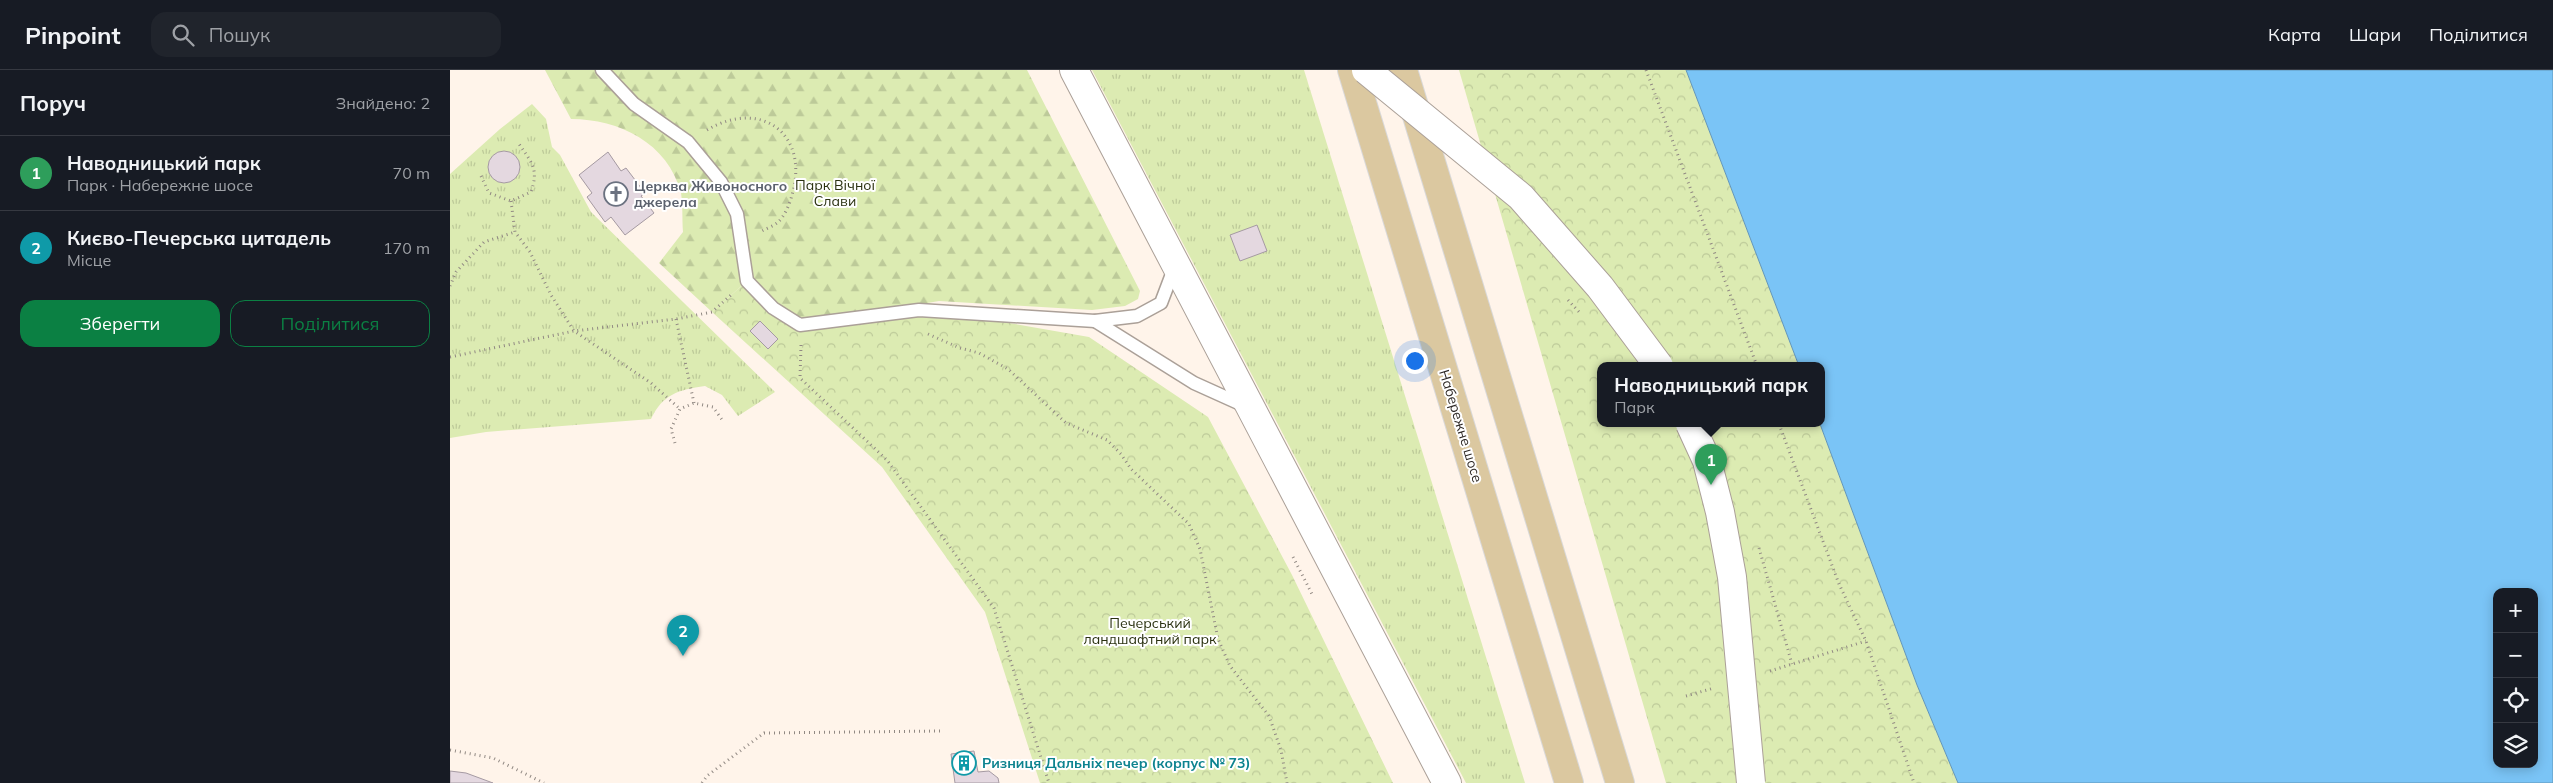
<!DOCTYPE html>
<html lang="uk">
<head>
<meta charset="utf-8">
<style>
	:root { --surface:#171b24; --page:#20242c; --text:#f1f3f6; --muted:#9ea1a6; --line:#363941; --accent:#0b8043 }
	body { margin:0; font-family:Mulish,sans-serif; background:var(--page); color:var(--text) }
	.controls { position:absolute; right:15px; bottom:15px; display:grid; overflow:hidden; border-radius:10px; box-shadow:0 2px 12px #0003 }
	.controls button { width:45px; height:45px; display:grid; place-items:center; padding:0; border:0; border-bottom:1px solid var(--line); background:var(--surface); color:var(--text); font:25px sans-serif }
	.you { position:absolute; left:964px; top:290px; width:18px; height:18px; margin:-12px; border:4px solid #fff; border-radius:50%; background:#1a73e8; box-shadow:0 0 0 8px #1a73e833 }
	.badge { display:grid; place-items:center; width:32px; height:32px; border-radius:50%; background:var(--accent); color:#fff; font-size:16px; font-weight:700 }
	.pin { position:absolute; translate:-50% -41px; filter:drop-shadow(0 1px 2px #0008) }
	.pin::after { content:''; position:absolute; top:26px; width:18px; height:15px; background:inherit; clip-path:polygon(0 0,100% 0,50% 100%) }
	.popup { position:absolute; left:1147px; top:292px; width:228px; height:65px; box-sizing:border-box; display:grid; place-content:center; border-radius:10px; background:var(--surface); filter:drop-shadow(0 1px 4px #0005); font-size:16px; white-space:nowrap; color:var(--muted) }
	.popup b { font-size:19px; color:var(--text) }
	.popup::after { content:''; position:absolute; left:50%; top:100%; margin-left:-10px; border:10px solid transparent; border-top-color:var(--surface) }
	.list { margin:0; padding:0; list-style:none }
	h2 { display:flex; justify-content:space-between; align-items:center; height:65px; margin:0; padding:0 20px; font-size:21px }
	h2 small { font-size:16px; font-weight:400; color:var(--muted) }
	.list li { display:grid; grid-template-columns:32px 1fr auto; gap:15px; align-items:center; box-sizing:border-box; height:75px; padding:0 20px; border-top:1px solid var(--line) }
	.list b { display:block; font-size:19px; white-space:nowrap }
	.list p { margin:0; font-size:16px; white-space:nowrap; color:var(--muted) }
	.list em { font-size:16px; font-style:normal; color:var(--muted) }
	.actions { display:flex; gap:10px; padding:15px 20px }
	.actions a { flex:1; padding:11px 0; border:1px solid var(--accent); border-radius:15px; text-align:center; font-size:18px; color:var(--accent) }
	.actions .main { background:var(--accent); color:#fff }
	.icon { flex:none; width:28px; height:28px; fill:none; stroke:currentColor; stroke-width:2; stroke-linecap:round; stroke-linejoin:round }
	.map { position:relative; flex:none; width:2103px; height:713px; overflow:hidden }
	header { display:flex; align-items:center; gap:30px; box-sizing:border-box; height:70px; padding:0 25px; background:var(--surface); border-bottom:1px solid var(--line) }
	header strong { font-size:24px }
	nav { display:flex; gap:28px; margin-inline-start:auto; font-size:18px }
	.search { width:350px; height:45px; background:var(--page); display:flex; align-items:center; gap:12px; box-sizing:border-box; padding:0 18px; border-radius:15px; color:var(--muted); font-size:19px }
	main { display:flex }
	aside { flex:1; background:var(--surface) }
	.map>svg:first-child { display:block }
	.grass { fill:url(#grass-tufts) }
	.forest { fill:url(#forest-firs) }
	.park { fill:url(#park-crowns) }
	.water { fill:#7ac4f6; stroke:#6396b8; fill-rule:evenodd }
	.building { fill:#e4d8e0; stroke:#a59aa2 }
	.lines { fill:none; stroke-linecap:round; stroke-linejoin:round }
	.lane-casing { stroke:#aba098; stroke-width:15 }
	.secondary-casing { stroke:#aba098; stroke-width:30 }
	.primary-casing { stroke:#d9d8d8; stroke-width:30 }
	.path { stroke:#918983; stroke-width:3; stroke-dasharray:1 4; stroke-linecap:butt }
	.lane { stroke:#fff; stroke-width:12 }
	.secondary { stroke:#fff; stroke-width:28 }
	.primary { stroke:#dbc8a0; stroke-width:28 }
	.secondary-bridge-casing { stroke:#aba098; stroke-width:30; stroke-linecap:butt }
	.secondary-bridge { stroke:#fff; stroke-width:28 }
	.labels { text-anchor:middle; stroke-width:4; stroke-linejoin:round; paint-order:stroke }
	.park-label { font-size:14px; fill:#2b3211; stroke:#fff }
	.worship-label { font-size:14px; font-weight:bold; fill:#5b616d; stroke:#fff; text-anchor:start }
	.street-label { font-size:14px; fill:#2e2926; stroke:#fff }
	.culture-label { font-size:14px; font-weight:bold; fill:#0d838f; stroke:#fff; text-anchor:start }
</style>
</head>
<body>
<header>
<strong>Pinpoint</strong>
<div class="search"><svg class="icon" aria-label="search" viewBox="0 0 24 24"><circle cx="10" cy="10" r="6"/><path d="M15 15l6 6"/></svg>Пошук</div>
<nav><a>Карта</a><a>Шари</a><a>Поділитися</a></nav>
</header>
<main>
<aside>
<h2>Поруч<small>Знайдено: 2</small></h2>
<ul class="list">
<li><span class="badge" style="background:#2e9e5b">1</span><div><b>Наводницький парк</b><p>Парк · Набережне шосе</p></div><em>70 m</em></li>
<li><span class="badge" style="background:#0f9aa8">2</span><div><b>Києво-Печерська цитадель</b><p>Місце</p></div><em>170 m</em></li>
</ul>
<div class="actions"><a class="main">Зберегти</a><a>Поділитися</a></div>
</aside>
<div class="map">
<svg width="2103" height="713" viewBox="0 0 2103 713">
	<defs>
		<pattern id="grass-tufts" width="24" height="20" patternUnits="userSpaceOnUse" patternTransform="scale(1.25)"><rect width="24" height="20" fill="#dcebb2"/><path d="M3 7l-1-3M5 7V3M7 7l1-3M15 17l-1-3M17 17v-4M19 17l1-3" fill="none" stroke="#bdca99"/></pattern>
		<pattern id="forest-firs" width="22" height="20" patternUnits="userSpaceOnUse" patternTransform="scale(1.25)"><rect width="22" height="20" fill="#dcebb2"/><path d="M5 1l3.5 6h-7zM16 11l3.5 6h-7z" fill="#bdca99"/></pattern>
		<pattern id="park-crowns" width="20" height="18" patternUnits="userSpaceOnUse" patternTransform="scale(1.25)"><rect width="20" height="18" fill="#dcebb2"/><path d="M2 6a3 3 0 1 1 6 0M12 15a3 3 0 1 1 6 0" fill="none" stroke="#bdca99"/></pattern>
	</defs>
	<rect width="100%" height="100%" fill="#fff4ea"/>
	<g class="grass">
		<path d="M642,0h212l221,713h-59z"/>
		<path d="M82,34l14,15 6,28 8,8 31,57 184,180 -37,24 -16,-21 -17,-9c-27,4 -42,8 -54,33l-165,13 -36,6v-264l50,-45z"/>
	</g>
	<path class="forest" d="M95,0h482l113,221 -2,8 -13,7 -33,4 -153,-9 -139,24 -53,-44 -35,31 -53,-49 24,-31c-1,-12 0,-27 -2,-39 -13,-50 -62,-74 -110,-74z"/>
	<g class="park">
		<path d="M1009,0h227l113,296h-198v58h219l97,261 41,98h-292z"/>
		<path d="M297,211l53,44 140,-14 149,26 119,80 84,158 101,208h-353l-55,-171 -103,-145 -170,-155z"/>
	</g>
	<path class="water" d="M1236,0h867v713h-595l-41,-98 -97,-261 1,-58h-22zM2047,522h37v172h-37z"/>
	<g class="building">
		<circle cx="54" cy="97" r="16"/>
		<path d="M158,82l13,19 5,-3 19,25 -4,3 13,17 -29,22 -14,-18 -6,5 -18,-25 5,-4 -13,-18z"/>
		<path d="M807,155l10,26 -27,10 -10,-26z"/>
		<path d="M310,251l18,18 -10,10 -18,-18z"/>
		<path d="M524,681l4,21 11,-1 9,7 1,5h-44l-4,-29z"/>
		<path d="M0,701l16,2 27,10h-43z"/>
	</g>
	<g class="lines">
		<g class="lane-casing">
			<g id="lane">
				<path d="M152,0l32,34 54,38 33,40 16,32 10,67 26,27 27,17 119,-15 176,11 42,-5 24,-13 14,-37"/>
				<path d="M645,251l99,62 51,23"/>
			</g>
		</g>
		<g class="secondary-casing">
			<path id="secondary" d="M624,0l373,713"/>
		</g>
		<g class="primary-casing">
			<g id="primary">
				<path d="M902,0l217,713"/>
				<path d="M953,0l217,713"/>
			</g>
		</g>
		<g class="path">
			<path d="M1196,0l111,296"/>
			<path d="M257,60c54,-32 103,4 85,65 -2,8 -7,21 -14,27 -4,4 -11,6 -16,9"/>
			<path d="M31,106l8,17 22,8 20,-9c8,-23 1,-29 -12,-48"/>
			<path d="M61,131l4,31 15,20 21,43 23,36 77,52 29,26"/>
			<path d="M0,216l6,-14 28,-30 31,-10"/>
			<path d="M1118,230l13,14"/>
			<path d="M226,249l18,84"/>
			<path d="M478,264l32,14 19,5 29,16 58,54 41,17 14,14 10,15 58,55 11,25 18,90 12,27 39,50 12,34 6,33"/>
			<path d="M351,275l-1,33 87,82 107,148 55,175"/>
			<path d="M0,287l124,-26 102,-12 36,-7 19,-17"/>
			<path d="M1329,354l60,160 27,57 48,142"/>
			<path d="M225,373l-4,-14 9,-20 14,-6 19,4 10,14"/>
			<path d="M1309,478l33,116"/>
			<path d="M843,487l20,39"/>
			<path d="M1320,601l96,-30"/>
			<path d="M1236,626l28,-8"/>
			<path d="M0,680l43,8 51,25"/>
			<path d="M252,713l5,-7 57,-43 177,-2"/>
		</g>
		<use href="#lane" class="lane"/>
		<use href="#secondary" class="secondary"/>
		<use href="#primary" class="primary"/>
		<g class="secondary-bridge-casing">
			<g id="secondary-bridge">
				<path d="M916,0l155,127 79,90 59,79"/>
				<path d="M1240,354l17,37 13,51 12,65 19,206"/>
			</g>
		</g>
		<use href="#secondary-bridge" class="secondary-bridge"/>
	</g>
	<defs>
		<g id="church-ring" transform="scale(1.25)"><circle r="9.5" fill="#fff" stroke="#6b7280" stroke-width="1.5"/><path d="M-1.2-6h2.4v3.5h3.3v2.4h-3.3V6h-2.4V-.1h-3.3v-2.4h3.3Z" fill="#6b7280"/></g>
		<g id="building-ring" transform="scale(1.25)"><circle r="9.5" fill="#fff" stroke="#0f9aa8" stroke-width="1.5"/><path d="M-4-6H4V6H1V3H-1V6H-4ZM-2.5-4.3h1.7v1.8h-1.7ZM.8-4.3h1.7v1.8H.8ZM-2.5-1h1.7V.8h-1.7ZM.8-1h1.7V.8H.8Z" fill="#0f9aa8"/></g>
	</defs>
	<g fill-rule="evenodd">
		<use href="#church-ring" x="166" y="124"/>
		<use href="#building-ring" x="514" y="693"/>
	</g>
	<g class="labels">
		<g class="park-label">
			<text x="385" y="120">Парк Вічної<tspan x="385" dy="16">Слави</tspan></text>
			<text x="700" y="558">Печерський<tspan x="700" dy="16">ландшафтний парк</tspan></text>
		</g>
		<g class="worship-label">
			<text x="184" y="121">Церква Живоносного<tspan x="184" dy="16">джерела</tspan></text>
		</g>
		<g class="street-label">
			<text transform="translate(1011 356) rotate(73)" y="5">Набережне шосе</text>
		</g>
		<g class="culture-label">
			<text x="532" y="698">Ризниця Дальніх печер (корпус № 73)</text>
		</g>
	</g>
</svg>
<div class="controls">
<button>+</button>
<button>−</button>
<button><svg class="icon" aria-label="locate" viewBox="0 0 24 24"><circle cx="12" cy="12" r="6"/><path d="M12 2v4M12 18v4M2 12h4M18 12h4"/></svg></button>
<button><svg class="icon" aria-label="layers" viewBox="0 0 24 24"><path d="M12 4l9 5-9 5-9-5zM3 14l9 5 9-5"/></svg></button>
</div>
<div class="you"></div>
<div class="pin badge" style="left:1261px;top:415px;background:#2e9e5b">1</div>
<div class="popup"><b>Наводницький парк</b>Парк</div>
<div class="pin badge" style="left:233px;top:586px;background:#0f9aa8">2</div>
</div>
</main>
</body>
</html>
